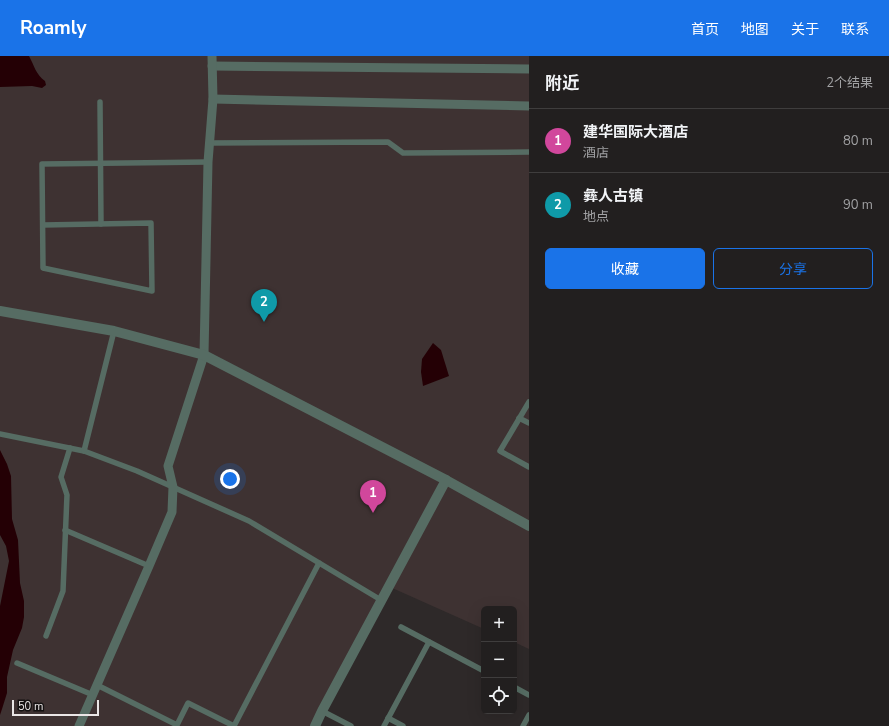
<!DOCTYPE html>
<html lang="zh">
<head>
<meta charset="utf-8">
<style>
	:root { --surface:#221f1f; --page:#2a2728; --text:#f1f3f6; --muted:#a2a2a4; --line:#3f3d3d; --accent:#1a73e8 }
	body { margin:0; font-family:"Nunito Sans","Noto Sans SC",sans-serif; background:var(--page); color:var(--text) }
	.controls { position:absolute; right:12px; bottom:12px; display:grid; overflow:hidden; border-radius:6px; box-shadow:0 4px 16px #0002 }
	.controls button { width:36px; height:36px; display:grid; place-items:center; padding:0; border:0; border-bottom:1px solid var(--line); background:var(--surface); color:var(--text); font:20px sans-serif }
	.scale { position:absolute; left:12px; bottom:10px; width:87px; box-sizing:border-box; padding-left:4px; border:2px solid #eae6e6; border-top:0; font-size:11px; line-height:14px; white-space:nowrap; color:#eae6e6; -webkit-text-stroke:3px #151212; paint-order:stroke }
	.you { position:absolute; left:230px; top:423px; width:14px; height:14px; margin:-10px; border:3px solid #fff; border-radius:50%; background:#1a73e8; box-shadow:0 0 0 6px #1a73e833 }
	.badge { display:grid; place-items:center; width:26px; height:26px; border-radius:50%; background:var(--accent); color:#fff; font-size:13px; font-weight:700 }
	.pin { position:absolute; translate:-50% -33px; filter:drop-shadow(0 1px 2px #0008) }
	.pin::after { content:''; position:absolute; top:21px; width:14px; height:12px; background:inherit; clip-path:polygon(0 0,100% 0,50% 100%) }
	.list { margin:0; padding:0; list-style:none }
	h2 { display:flex; justify-content:space-between; align-items:center; height:52px; margin:0; padding:0 16px; font-size:17px }
	h2 small { font-size:13px; font-weight:400; color:var(--muted) }
	.list li { display:grid; grid-template-columns:26px 1fr auto; gap:12px; align-items:center; box-sizing:border-box; height:64px; padding:0 16px; border-top:1px solid var(--line) }
	.list b { display:block; font-size:15px; white-space:nowrap }
	.list p { margin:0; font-size:13px; white-space:nowrap; color:var(--muted) }
	.list em { font-size:13px; font-style:normal; color:var(--muted) }
	.actions { display:flex; gap:8px; padding:12px 16px }
	.actions a { flex:1; padding:9px 0; border:1px solid var(--accent); border-radius:6px; text-align:center; font-size:14px; color:var(--accent) }
	.actions .main { background:var(--accent); color:#fff }
	.icon { flex:none; width:22px; height:22px; fill:none; stroke:currentColor; stroke-width:2; stroke-linecap:round; stroke-linejoin:round }
	.map { position:relative; flex:none; width:529px; height:670px; overflow:hidden }
	header { display:flex; align-items:center; gap:24px; box-sizing:border-box; height:56px; padding:0 20px; background:var(--accent); color:#fff }
	header strong { font-size:19px }
	nav { display:flex; gap:22px; margin-inline-start:auto; font-size:14px }
	main { display:flex }
	aside { flex:1; background:var(--surface) }
	.map>svg:first-child { display:block }
	.built { fill:#3e3232 }
	.water { fill:#240005 }
	.lines { fill:none; stroke-linecap:round; stroke-linejoin:round }
	.service { stroke:#566c63; stroke-width:5.5 }
	.pedestrian { stroke:#566c63; stroke-width:9 }
	.minor { stroke:#566c63; stroke-width:10 }
</style>
</head>
<body>
<header>
<strong>Roamly</strong>
<nav><a>首页</a><a>地图</a><a>关于</a><a>联系</a></nav>
</header>
<main>
<div class="map">
<svg width="529" height="670" viewBox="0 0 529 670">
	<rect width="100%" height="100%" fill="#2e2929"/>
	<path class="built" d="M0,0h529v593l-15,-7v-33h-30v20l-94,-42 -77,139h-313z"/>
	<g class="water">
		<path d="M0,0h29c5,9 7,19 16,25l1,4 -4,3 -10,-2 -32,1z"/>
		<path d="M433,287l8,7 8,26 -26,10 -2,-14 1,-13z"/>
		<path d="M0,394l7,14 4,12 1,43 6,21 2,43 4,18v16l-2,11 -9,22 -6,27v16l-5,16 -2,6v-109l9,-45 -3,-15 -6,-11z"/>
	</g>
	<g class="lines">
		<g class="service">
			<path d="M100,46l1,122"/>
			<path d="M209,87l179,-1 15,11 126,-1"/>
			<path d="M43,169l108,-2 1,68 -109,-23 -1,-104 166,-2"/>
			<path d="M529,346l-29,49 29,16"/>
			<path d="M519,362l10,5"/>
			<path d="M0,378l84,17 53,20 112,50 132,79"/>
			<path d="M84,395l30,-120"/>
			<path d="M65,474l84,36"/>
			<path d="M401,571l83,44"/>
			<path d="M46,580l17,-45 4,-96 -6,-18 9,-29"/>
			<path d="M17,607l76,32"/>
			<path d="M97,629l80,40 11,-22 46,23"/>
			<path d="M514,631l15,8"/>
			<path d="M322,655l29,15"/>
			<path d="M388,662l15,8"/>
			<path d="M234,670l85,-163"/>
			<path d="M384,670l45,-84"/>
			<path d="M523,670l6,-11"/>
		</g>
		<g class="pedestrian">
			<path d="M212,10l317,3"/>
			<path d="M213,43l316,7"/>
			<path d="M79,670l70,-160 23,-54 1,-25 -5,-21 36,-111 4,-193 5,-63 -1,-43"/>
		</g>
		<g class="minor">
			<path d="M0,255l114,20 90,24 242,125 83,46"/>
			<path d="M315,670l7,-15 124,-231"/>
		</g>
	</g>
</svg>
<div class="controls">
<button>+</button>
<button>−</button>
<button><svg class="icon" aria-label="locate" viewBox="0 0 24 24"><circle cx="12" cy="12" r="6"/><path d="M12 2v4M12 18v4M2 12h4M18 12h4"/></svg></button>
</div>
<div class="scale">50 m</div>
<div class="you"></div>
<div class="pin badge" style="left:373px;top:457px;background:#d1479c">1</div>
<div class="pin badge" style="left:264px;top:266px;background:#0f9aa8">2</div>
</div>
<aside>
<h2>附近<small>2个结果</small></h2>
<ul class="list">
<li><span class="badge" style="background:#d1479c">1</span><div><b>建华国际大酒店</b><p>酒店</p></div><em>80 m</em></li>
<li><span class="badge" style="background:#0f9aa8">2</span><div><b>彝人古镇</b><p>地点</p></div><em>90 m</em></li>
</ul>
<div class="actions"><a class="main">收藏</a><a>分享</a></div>
</aside>
</main>
</body>
</html>
